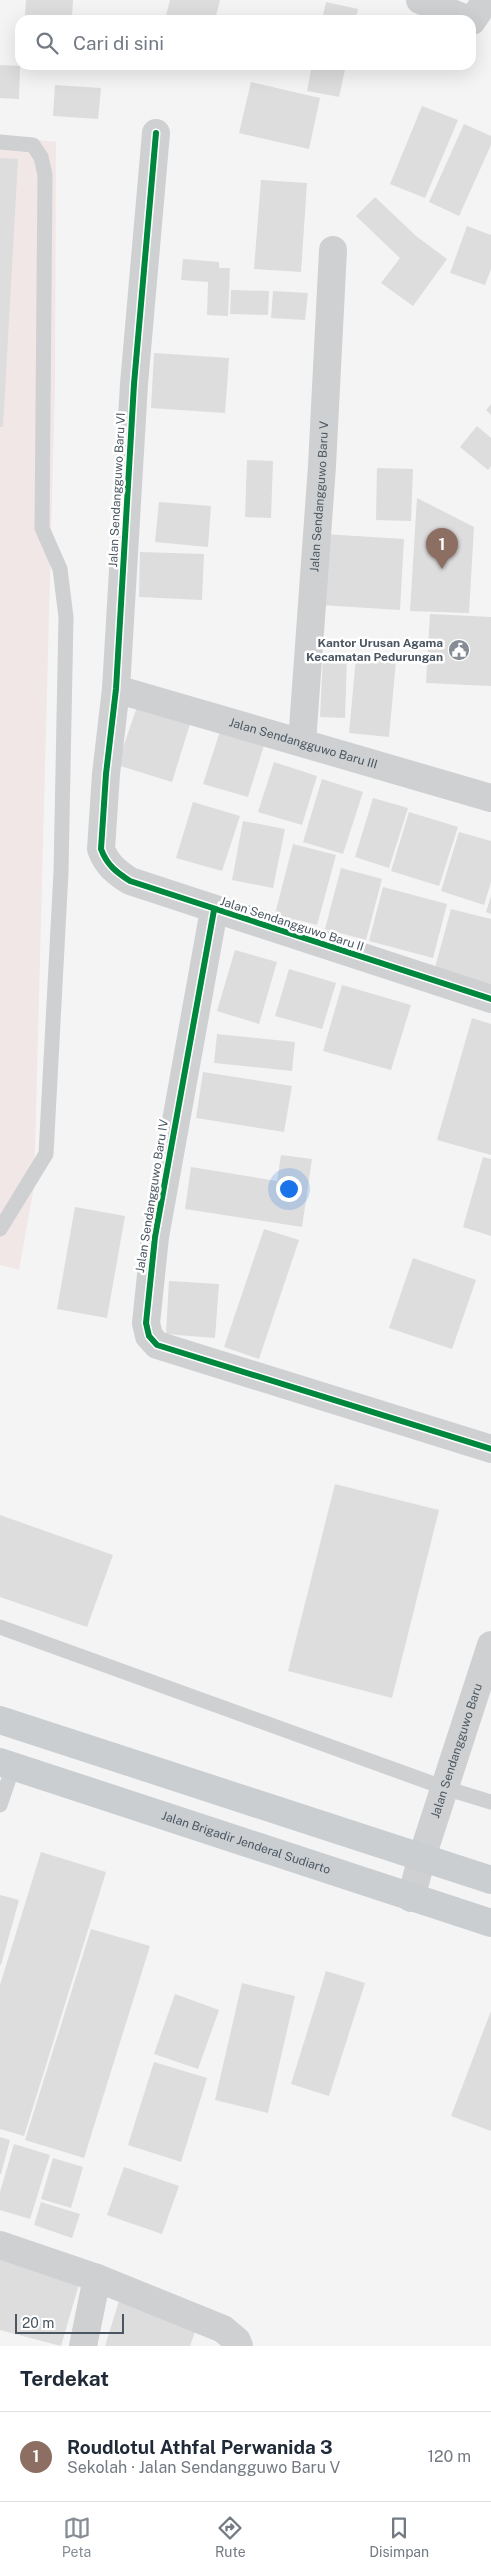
<!DOCTYPE html>
<html lang="id">
<head>
<meta charset="utf-8">
<style>
	:root { --surface:#fff; --page:#f6f6f7; --text:#1f2937; --muted:#747a83; --line:#e0e1e3; --accent:#868d94 }
	body { margin:0; font-family:"Public Sans",sans-serif; background:var(--page); color:var(--text) }
	.scale { position:absolute; left:15px; bottom:12px; width:109px; box-sizing:border-box; padding-left:5px; border:2px solid #4a5661; border-top:0; font-size:14px; line-height:18px; white-space:nowrap; color:#4a5661; -webkit-text-stroke:4px #fff; paint-order:stroke }
	.you { position:absolute; left:288px; top:1188px; width:18px; height:18px; margin:-12px; border:4px solid #fff; border-radius:50%; background:#1a73e8; box-shadow:0 0 0 8px #1a73e833 }
	.badge { display:grid; place-items:center; width:32px; height:32px; border-radius:50%; background:var(--accent); color:#fff; font-size:16px; font-weight:700 }
	.pin { position:absolute; translate:-50% -41px; filter:drop-shadow(0 1px 2px #0008) }
	.pin::after { content:''; position:absolute; top:26px; width:18px; height:15px; background:inherit; clip-path:polygon(0 0,100% 0,50% 100%) }
	.list { margin:0; padding:0; list-style:none }
	h2 { display:flex; justify-content:space-between; align-items:center; height:65px; margin:0; padding:0 20px; font-size:21px }
	h2 small { font-size:16px; font-weight:400; color:var(--muted) }
	.list li { display:grid; grid-template-columns:32px 1fr auto; gap:15px; align-items:center; box-sizing:border-box; height:90px; padding:0 20px; border-top:1px solid var(--line) }
	.list b { display:block; font-size:19px; white-space:nowrap }
	.list p { margin:0; font-size:16px; white-space:nowrap; color:var(--muted) }
	.list em { font-size:16px; font-style:normal; color:var(--muted) }
	.icon { flex:none; width:28px; height:28px; fill:none; stroke:currentColor; stroke-width:2; stroke-linecap:round; stroke-linejoin:round }
	.map { position:relative; flex:none; width:491px; height:2346px; overflow:hidden }
	.search { position:absolute; background:var(--surface); box-shadow:0 5px 20px #0002; left:15px; right:15px; top:15px; height:55px; display:flex; align-items:center; gap:12px; box-sizing:border-box; padding:0 18px; border-radius:15px; color:var(--muted); font-size:19px }
	.sheet { height:155px; background:var(--surface) }
	nav { display:flex; justify-content:space-around; align-items:center; box-sizing:border-box; height:70px; border-top:1px solid var(--line); background:var(--surface); font-size:14px; color:var(--muted) }
	nav a { display:grid; justify-items:center; gap:2px }
	nav .on { color:var(--accent) }
	.map>svg:first-child { display:block }
	.medical { fill:#f1e7e6 }
	.building { fill:#ddddde }
	.lines { fill:none; stroke-linecap:round; stroke-linejoin:round }
	.lane { stroke:#ced0d2; stroke-width:15 }
	.street { stroke:#ced0d2; stroke-width:28 }
	.primary { stroke:#caced1; stroke-width:28 }
	.cycleway-casing { stroke:#fff; stroke-width:9 }
	.cycleway { stroke:#00873e; stroke-width:6 }
	.labels { text-anchor:middle; stroke-width:5; stroke-linejoin:round; paint-order:stroke }
	.street-label { font-size:12px; fill:#4a5661; stroke:#fff }
	.poi-label { font-size:12px; font-weight:bold; fill:#4a5661; stroke:#fff; text-anchor:end }
</style>
</head>
<body>
<div class="map">
<svg width="491" height="2346" viewBox="0 0 491 2346">
	<rect width="100%" height="100%" fill="#f4f4f4"/>
	<path class="medical" d="M0,136l56,6 -1,245 -21,800 -15,83 -19,-5z"/>
	<g class="building">
		<path d="M26,0h47l-1,17 -47,-2z"/>
		<path d="M170,0h50l-5,20h-50z"/>
		<path d="M326,2l32,7 -3,11h-33z"/>
		<path d="M0,65l20,1 -1,33 -19,-1z"/>
		<path d="M312,65h34l-7,32 -32,-6z"/>
		<path d="M251,82l69,16 -11,51 -70,-16z"/>
		<path d="M55,85l46,3 -3,31 -45,-3z"/>
		<path d="M422,106l36,14 -33,78 -35,-14z"/>
		<path d="M464,124l27,12v9l-32,71 -30,-14z"/>
		<path d="M0,158l18,1 -15,268h-3z"/>
		<path d="M261,180l46,3 -6,89 -47,-3z"/>
		<path d="M375,197l41,39 31,23 -34,47 -32,-23 19,-25 -44,-42z"/>
		<path d="M467,226l24,9v34l-6,16 -35,-12z"/>
		<path d="M183,259l36,3v6h11l-2,48 -21,-1 1,-33 -27,-2z"/>
		<path d="M231,290l38,1 -1,24 -38,-1z"/>
		<path d="M273,291l35,2 -3,27 -34,-2z"/>
		<path d="M154,353l75,5 -4,55 -74,-5z"/>
		<path d="M491,404v11l-5,-5z"/>
		<path d="M477,426l14,12v28l-3,4 -28,-23z"/>
		<path d="M247,460l26,1 -2,57 -26,-1z"/>
		<path d="M377,468l36,1 -2,52 -35,-1z"/>
		<path d="M417,498l57,29 -5,86 -59,-2z"/>
		<path d="M159,502l52,4 -3,41 -53,-5z"/>
		<path d="M324,534l80,5 -4,71 -80,-5z"/>
		<path d="M140,552l64,2 -2,46 -63,-3z"/>
		<path d="M430,614l61,3v69l-65,-3z"/>
		<path d="M323,656l24,2 -2,60 -25,-1z"/>
		<path d="M356,657l40,4 -7,76 -40,-4z"/>
		<path d="M138,704l53,17 -19,61 -55,-17z"/>
		<path d="M221,728l44,14 -17,55 -45,-13z"/>
		<path d="M274,762l43,14 -15,49 -44,-13z"/>
		<path d="M322,779l41,13 -20,62 -40,-12z"/>
		<path d="M373,798l35,10 -19,60 -34,-11z"/>
		<path d="M193,802l47,14 -18,55 -46,-13z"/>
		<path d="M409,812l49,15 -19,59 -48,-15z"/>
		<path d="M243,821l42,8 -12,59 -41,-8z"/>
		<path d="M459,832l32,9v41l-7,23 -43,-14z"/>
		<path d="M293,844l43,11 -19,70 -42,-11z"/>
		<path d="M341,868l41,11 -16,61 -41,-11z"/>
		<path d="M383,887l64,17 -14,54 -64,-17z"/>
		<path d="M491,896v18l-5,-2z"/>
		<path d="M451,909l40,10v72l-58,-16z"/>
		<path d="M235,950l42,12 -18,62 -42,-13z"/>
		<path d="M289,969l47,14 -14,46 -47,-13z"/>
		<path d="M342,985l69,20 -20,65 -68,-19z"/>
		<path d="M472,1018l19,6v131l-54,-15z"/>
		<path d="M217,1034l78,8 -3,29 -78,-8z"/>
		<path d="M203,1072l89,14 -8,46 -88,-14z"/>
		<path d="M281,1155l31,4 -10,68 -117,-18 6,-42 86,14z"/>
		<path d="M483,1157l8,2v77l-28,-9z"/>
		<path d="M75,1207l50,9 -18,102 -50,-9z"/>
		<path d="M264,1229l35,11 -40,119 -35,-12z"/>
		<path d="M413,1258l63,22 -24,69 -63,-21z"/>
		<path d="M169,1281l50,3 -4,54 -49,-4z"/>
		<path d="M335,1484l104,26 -47,188 -104,-27z"/>
		<path d="M0,1515l113,40 -26,72 -87,-30z"/>
		<path d="M41,1852l65,20 -82,264 -24,-7v-144z"/>
		<path d="M0,1895l19,5 -18,65h-1z"/>
		<path d="M91,1929l59,17 -66,212 -59,-18z"/>
		<path d="M326,1971l39,12 -36,113 -38,-12z"/>
		<path d="M242,1983l53,13 -27,117 -53,-13z"/>
		<path d="M175,1994l44,16 -21,59 -44,-15z"/>
		<path d="M491,2011v120l-40,-15z"/>
		<path d="M154,2062l53,16 -26,84 -53,-17z"/>
		<path d="M0,2137l10,3 -9,34h-1z"/>
		<path d="M14,2144l36,11 -20,64 -30,-9v-18z"/>
		<path d="M53,2158l30,9 -12,41 -30,-9z"/>
		<path d="M124,2167l55,19 -17,48 -55,-19z"/>
		<path d="M41,2202l39,12 -8,24 -38,-13z"/>
		<path d="M0,2258l80,23 -19,65 -61,-16z"/>
		<path d="M119,2301l78,25 -7,20h-85z"/>
	</g>
	<g class="lines">
		<g class="lane">
			<path d="M0,142l33,3 8,12 4,18 -3,353 18,41 6,48 -5,255 -15,282 -46,75"/>
			<path d="M0,1627l445,161 46,14"/>
			<path d="M0,1805l13,-38"/>
		</g>
		<g class="street">
			<path d="M420,0l49,20"/>
			<path d="M472,21l14,-21"/>
			<path d="M156,133l-22,251 -18,305 -10,85 -5,75c6,16 15,23 29,32l361,118"/>
			<path id="s1" d="M116,689l375,109"/>
			<path id="s2" d="M302,742l20,-276 11,-216"/>
			<path d="M214,910l-59,327 -9,86 3,13 8,9 334,104"/>
			<path id="s3" d="M411,1898l11,-41 69,-212"/>
			<path d="M0,2245l97,33 126,51 14,12 2,5"/>
			<path d="M83,2346l14,-68"/>
		</g>
		<g class="primary">
			<path d="M0,1720l491,160"/>
			<path id="s4" d="M0,1762l491,161"/>
		</g>
		<g class="cycleway-casing">
			<g id="cycleway">
				<path d="M156,133l-22,251 -18,305 -10,85 -5,75c6,16 15,23 29,32l361,118"/>
				<path d="M214,910l-59,327 -9,86 3,13 8,9 334,104"/>
			</g>
		</g>
		<use href="#cycleway" class="cycleway"/>
	</g>
	<defs>
		<g id="civic-disc" transform="scale(1.125)"><circle r="9.5" fill="#868d94" stroke="#fff"/><path d="M-.6-6.5H3V-4.5H.6V-3L4-1V1h2V6H-6V1h2V-1L-.6-3ZM-1.2 2.5V6h2.4V2.5Z" fill="#fff"/></g>
	</defs>
	<g fill-rule="evenodd">
		<use href="#civic-disc" x="459" y="650"/>
	</g>
	<g class="labels">
		<g class="street-label">
			<text transform="translate(117 490) rotate(-87)" y="4">Jalan Sendangguwo Baru VI</text>
			<text dy="4" stroke="none"><textPath href="#s2" startOffset="246">Jalan Sendangguwo Baru V</textPath></text>
			<text dy="4" stroke="none"><textPath href="#s1" startOffset="195">Jalan Sendangguwo Baru III</textPath></text>
			<text transform="translate(292 924) rotate(18)" y="4">Jalan Sendangguwo Baru II</text>
			<text transform="translate(152 1196) rotate(-81)" y="4">Jalan Sendangguwo Baru IV</text>
			<text dy="4" stroke="none"><textPath href="#s3" startOffset="154">Jalan Sendangguwo Baru</textPath></text>
			<text dy="4" stroke="none"><textPath href="#s4" startOffset="259">Jalan Brigadir Jenderal Sudiarto</textPath></text>
		</g>
		<g class="poi-label">
			<text x="443" y="647">Kantor Urusan Agama<tspan x="443" dy="14">Kecamatan Pedurungan</tspan></text>
		</g>
	</g>
</svg>
<div class="scale">20 m</div>
<div class="you"></div>
<div class="pin badge" style="left:442px;top:569px;background:#8d6e63">1</div>
<div class="search"><svg class="icon" aria-label="search" viewBox="0 0 24 24"><circle cx="10" cy="10" r="6"/><path d="M15 15l6 6"/></svg>Cari di sini</div>
</div>
<section class="sheet">
<h2>Terdekat<small></small></h2>
<ul class="list">
<li><span class="badge" style="background:#8d6e63">1</span><div><b>Roudlotul Athfal Perwanida 3</b><p>Sekolah · Jalan Sendangguwo Baru V</p></div><em>120 m</em></li>
</ul>
</section>
<nav>
<a class="on"><svg class="icon" aria-label="map" viewBox="0 0 24 24"><path d="M3 6l6-2 6 2 6-2v14l-6 2-6-2-6 2zM9 4v14M15 6v14"/></svg>Peta</a>
<a><svg class="icon" aria-label="directions" viewBox="0 0 24 24"><path d="M12 3l9 9-9 9-9-9zM9 14v-3h6M13 9l2 2-2 2"/></svg>Rute</a>
<a><svg class="icon" aria-label="saved" viewBox="0 0 24 24"><path d="M7 4h10v16l-5-4-5 4z"/></svg>Disimpan</a>
</nav>
</body>
</html>
